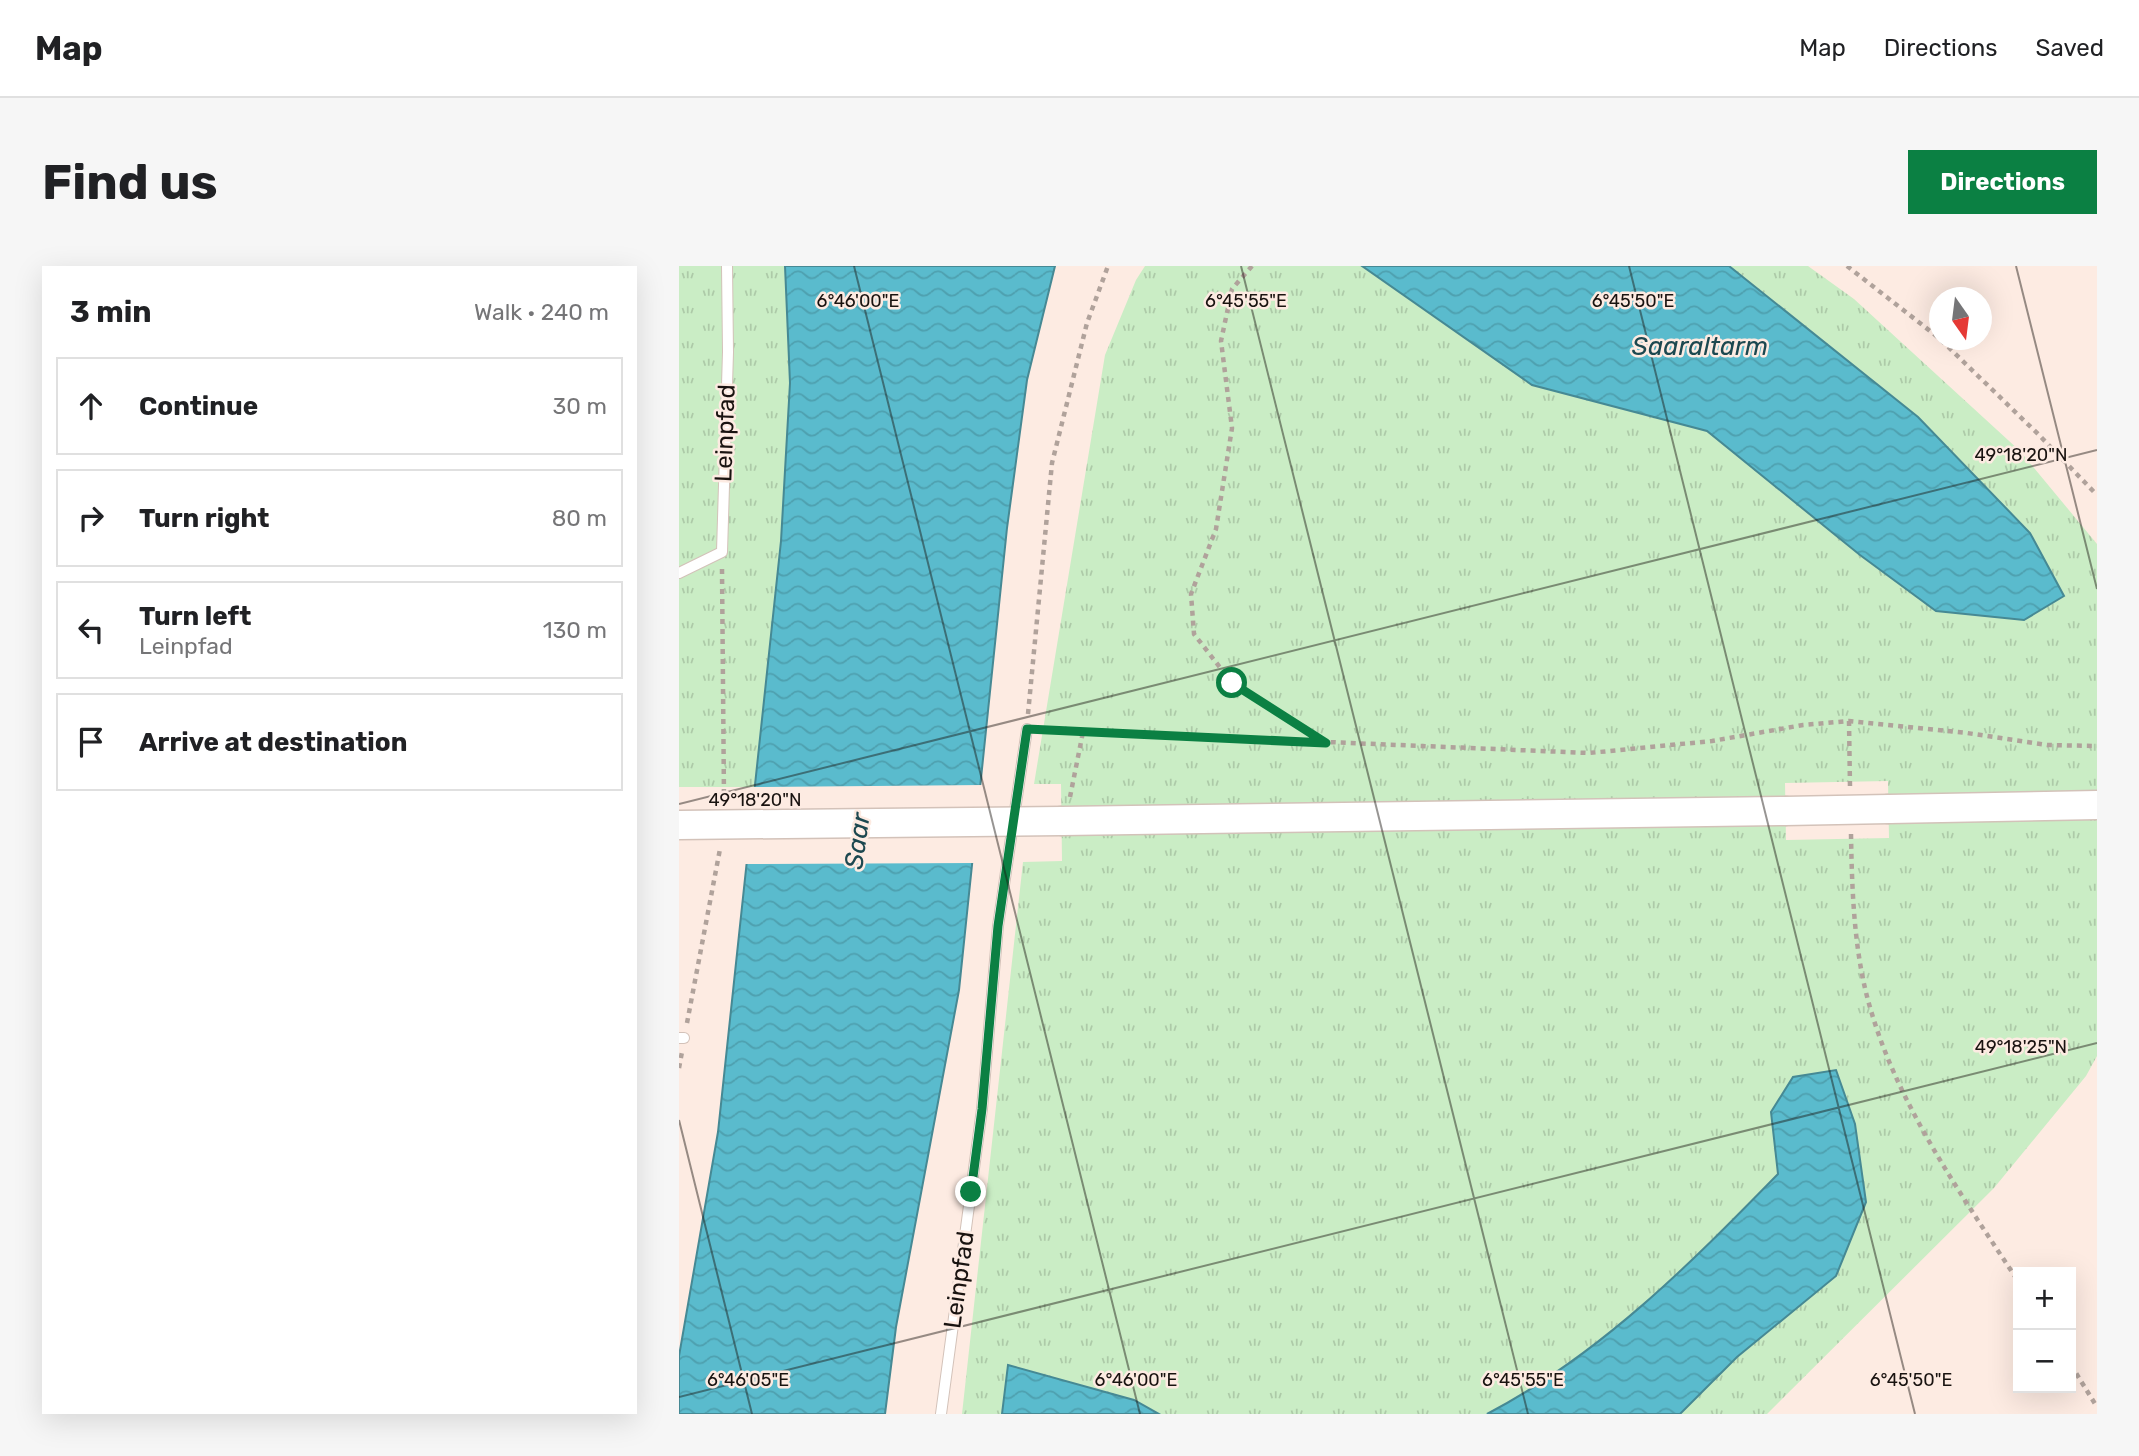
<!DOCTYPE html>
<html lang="en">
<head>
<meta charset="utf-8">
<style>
	:root { --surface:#fff; --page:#f6f6f6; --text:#202124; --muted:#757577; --line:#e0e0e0; --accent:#0b8043 }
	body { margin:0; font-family:Rubik,sans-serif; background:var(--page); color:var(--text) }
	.controls { position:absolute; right:21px; bottom:21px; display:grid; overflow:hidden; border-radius:0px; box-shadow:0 7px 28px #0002 }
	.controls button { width:63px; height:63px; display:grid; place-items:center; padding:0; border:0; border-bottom:2px solid var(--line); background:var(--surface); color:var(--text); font:35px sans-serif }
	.compass { position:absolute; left:1250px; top:21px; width:63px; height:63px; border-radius:50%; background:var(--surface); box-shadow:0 7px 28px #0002; rotate:166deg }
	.stop { position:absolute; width:21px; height:21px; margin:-16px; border:5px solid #0b8043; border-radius:50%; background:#fff }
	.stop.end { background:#0b8043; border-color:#fff; box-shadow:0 2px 7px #0008 }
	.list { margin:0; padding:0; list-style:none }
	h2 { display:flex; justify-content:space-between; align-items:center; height:91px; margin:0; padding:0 28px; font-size:30px }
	h2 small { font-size:23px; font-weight:400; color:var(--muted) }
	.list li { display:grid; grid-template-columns:46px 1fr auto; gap:21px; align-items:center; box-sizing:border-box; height:98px; margin:0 14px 14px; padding:0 14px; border:2px solid var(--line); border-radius:0px }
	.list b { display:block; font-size:26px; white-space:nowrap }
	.list p { margin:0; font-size:23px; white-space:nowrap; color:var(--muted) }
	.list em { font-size:23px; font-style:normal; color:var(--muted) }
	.icon { flex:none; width:38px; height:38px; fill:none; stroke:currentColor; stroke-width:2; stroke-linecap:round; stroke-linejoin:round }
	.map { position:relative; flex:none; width:1418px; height:1148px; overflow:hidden; border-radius:0px }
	header { display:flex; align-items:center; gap:42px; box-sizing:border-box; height:98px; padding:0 35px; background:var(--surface); border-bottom:2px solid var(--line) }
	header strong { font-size:33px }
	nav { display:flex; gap:38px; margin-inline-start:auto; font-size:24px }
	.intro { display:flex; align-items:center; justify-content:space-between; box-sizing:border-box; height:168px; padding:0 42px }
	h1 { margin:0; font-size:49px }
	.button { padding:18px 32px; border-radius:0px; background:var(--accent); color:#fff; font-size:24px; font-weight:700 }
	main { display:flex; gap:42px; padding:0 42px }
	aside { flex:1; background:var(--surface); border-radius:0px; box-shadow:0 7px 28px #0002 }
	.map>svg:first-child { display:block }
	.grass { fill:url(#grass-tufts); fill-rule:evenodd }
	.water { fill:url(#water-waves); stroke:#468994; stroke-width:2 }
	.pier { fill:#fdebe2 }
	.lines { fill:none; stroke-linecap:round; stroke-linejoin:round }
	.service-casing { stroke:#d3c2b9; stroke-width:12 }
	.secondary-casing { stroke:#d3c2b9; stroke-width:31 }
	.path { stroke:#b0a29b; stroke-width:4.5; stroke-dasharray:5 5; stroke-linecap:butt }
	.service { stroke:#fff; stroke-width:10 }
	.secondary { stroke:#fff; stroke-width:28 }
	.secondary-bridge-casing { stroke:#d3c2b9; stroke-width:31; stroke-linecap:butt }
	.secondary-bridge { stroke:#fff; stroke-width:28 }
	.route { stroke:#0b8043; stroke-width:9 }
	.ticks { fill:none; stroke:#191310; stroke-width:2; stroke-opacity:0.45 }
	.labels { text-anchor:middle; stroke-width:5; stroke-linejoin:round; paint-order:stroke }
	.street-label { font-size:24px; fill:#191310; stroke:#fdebe2 }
	.water-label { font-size:26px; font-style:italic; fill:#1c4850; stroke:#fdebe2 }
	.ticks-label { font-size:18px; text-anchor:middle; fill:#191310; stroke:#fdebe2; stroke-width:5; stroke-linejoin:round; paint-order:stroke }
</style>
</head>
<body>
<header>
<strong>Map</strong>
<nav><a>Map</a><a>Directions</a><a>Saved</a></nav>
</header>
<div class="intro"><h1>Find us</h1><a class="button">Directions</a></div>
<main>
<aside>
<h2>3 min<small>Walk · 240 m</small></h2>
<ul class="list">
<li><svg class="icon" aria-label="ahead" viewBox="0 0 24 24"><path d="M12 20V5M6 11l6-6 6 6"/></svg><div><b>Continue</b></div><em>30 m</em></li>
<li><svg class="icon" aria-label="right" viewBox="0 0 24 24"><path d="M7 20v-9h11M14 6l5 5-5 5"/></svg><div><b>Turn right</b></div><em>80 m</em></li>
<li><svg class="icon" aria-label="left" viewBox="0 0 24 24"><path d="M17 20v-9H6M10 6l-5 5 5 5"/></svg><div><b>Turn left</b><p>Leinpfad</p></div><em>130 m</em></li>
<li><svg class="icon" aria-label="arrive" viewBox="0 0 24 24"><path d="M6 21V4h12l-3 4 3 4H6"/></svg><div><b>Arrive at destination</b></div></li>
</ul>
</aside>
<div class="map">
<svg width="1418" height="1148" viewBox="0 0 1418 1148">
	<defs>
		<pattern id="grass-tufts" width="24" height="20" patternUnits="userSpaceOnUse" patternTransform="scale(1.75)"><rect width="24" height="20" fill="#caedc5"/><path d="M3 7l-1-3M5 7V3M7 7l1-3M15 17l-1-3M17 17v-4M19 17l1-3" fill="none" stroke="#adcaa8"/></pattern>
		<pattern id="water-waves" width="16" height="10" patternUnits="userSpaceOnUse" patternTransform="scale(1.75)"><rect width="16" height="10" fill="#5abbcd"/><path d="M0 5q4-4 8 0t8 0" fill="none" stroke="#4ea0af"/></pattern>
	</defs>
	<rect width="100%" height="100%" fill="#fdebe2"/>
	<g class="grass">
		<path d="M0,0h106l5,117 -9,158 -26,246h-76z"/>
		<path d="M466,0h217l170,119 175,46 153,124 170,-22 -112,-116 -189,-151h79l46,33 166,152 77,93v512l-11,20 -92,112 -227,226h-87l57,-57 99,-82 30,-73 -94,-90 6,62c-90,92 -176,179 -291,240h-328l-26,-14 -125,-34 -6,48h-40l61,-552 39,-1 -1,-77h-27l71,-429 31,-75zM1209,515l1,57 -103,2 -1,-57z"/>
	</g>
	<g class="water">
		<path d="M106,0h270l-28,114 -20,148 -48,462 -63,337 -11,87h-206v-58l39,-224 63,-591 9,-158z"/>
		<path d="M683,0h367l189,151 112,116 34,63 -40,24 -88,-9 -76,-56 -153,-124 -175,-46z"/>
		<path d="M1157,804l19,54 11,78 -30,74 -99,81 -57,57h-193c114,-60 202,-149 291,-240l-7,-62 22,-35z"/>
		<path d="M329,1099l126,35 25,14h-157z"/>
	</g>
	<path class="pier" d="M305,519l-9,78 -232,1 9,-77z"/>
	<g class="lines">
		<g class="service-casing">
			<g id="service">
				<path d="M0,307l43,-21 6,-200 -1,-86"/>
				<path d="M0,772h5"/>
				<path d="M262,1148l41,-305 16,-183 29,-197"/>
			</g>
		</g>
		<g class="secondary-casing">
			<g id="secondary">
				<path d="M1210,543l208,-4"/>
				<path d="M383,555l723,-10"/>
			</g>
		</g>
		<g class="path">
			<path d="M573,0l-20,23 -11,52 11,87 -16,101 -25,65 3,40 38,49 93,60"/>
			<path d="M1168,0l92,72"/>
			<path d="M1262,74l97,94 59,61"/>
			<path d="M43,303l2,230"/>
			<path d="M349,448l24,-251 35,-140 21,-57"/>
			<path d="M1170,455l1,66"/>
			<path d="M362,464l548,23 123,-12 91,-16 46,-4 118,12 80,12 50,1"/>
			<path d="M391,531l13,-65"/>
			<path d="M1172,568c1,59 3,123 21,180 28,94 92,185 146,267"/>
			<path d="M8,757l33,-174"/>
			<path d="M0,802l3,-16"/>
			<path d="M1392,1099l26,42"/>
		</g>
		<use href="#service" class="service"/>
		<use href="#secondary" class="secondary"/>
		<g class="secondary-bridge-casing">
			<g id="secondary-bridge">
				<path d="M1106,545l104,-2"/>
				<path d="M0,559l383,-4"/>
			</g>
		</g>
		<use href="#secondary-bridge" class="secondary-bridge"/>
	</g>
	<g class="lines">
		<path class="route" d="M292,926l11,-83 16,-183 29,-197 299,14 -94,-60"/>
	</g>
	<path class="ticks" d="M175,0l286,1148M562,0l287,1148M950,0l286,1148M1337,0l81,323M0,538l1418,-354M0,854l73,294M0,1131l1418,-354"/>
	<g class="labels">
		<g class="street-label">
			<text transform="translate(46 167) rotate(-88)" y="8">Leinpfad</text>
			<text transform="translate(280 1014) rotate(-82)" y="8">Leinpfad</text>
		</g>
		<g class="water-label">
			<text x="1021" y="89">Saaraltarm</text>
			<text transform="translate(178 575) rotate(-82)" y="9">Saar</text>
		</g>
	</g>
	<g class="ticks-label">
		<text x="179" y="41">6°46'00"E</text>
		<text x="567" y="41">6°45'55"E</text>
		<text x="954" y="41">6°45'50"E</text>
		<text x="1342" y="195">49°18'20"N</text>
		<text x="76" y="540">49°18'20"N</text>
		<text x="1342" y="787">49°18'25"N</text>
		<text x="69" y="1120">6°46'05"E</text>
		<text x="457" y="1120">6°46'00"E</text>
		<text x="844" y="1120">6°45'55"E</text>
		<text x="1232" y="1120">6°45'50"E</text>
	</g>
</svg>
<div class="controls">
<button>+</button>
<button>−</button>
</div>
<svg class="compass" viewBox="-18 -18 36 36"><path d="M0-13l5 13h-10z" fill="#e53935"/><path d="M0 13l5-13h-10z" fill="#757577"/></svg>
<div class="stop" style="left:553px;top:417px"></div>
<div class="stop end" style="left:292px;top:926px"></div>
</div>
</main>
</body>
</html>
